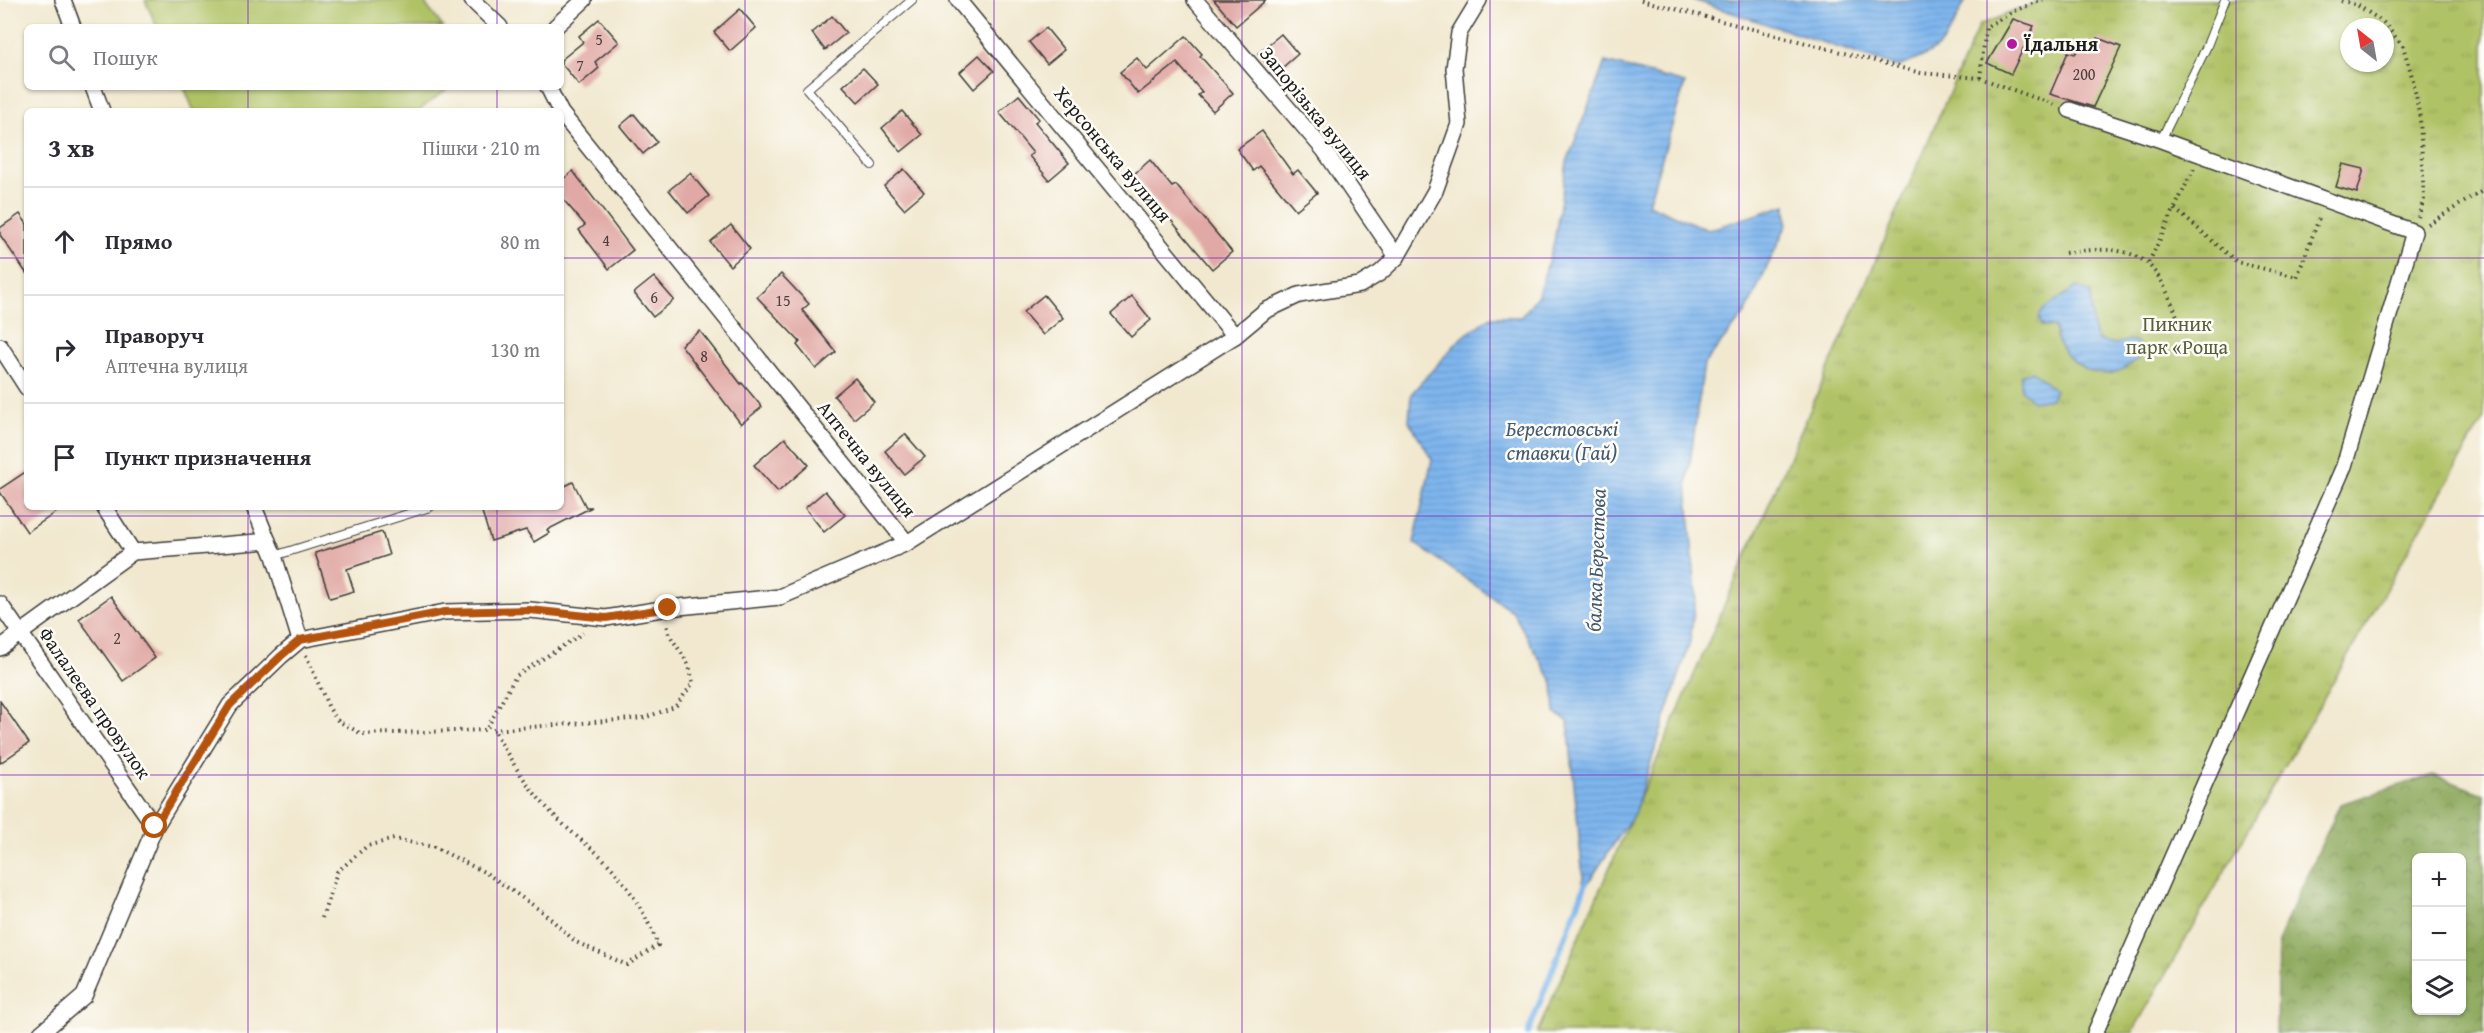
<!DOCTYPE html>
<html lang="uk">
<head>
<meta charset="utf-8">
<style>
	:root { --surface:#fff; --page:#f2f2f3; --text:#2b2b33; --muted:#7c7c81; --line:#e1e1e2 }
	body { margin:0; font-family:"Gentium Book Plus",serif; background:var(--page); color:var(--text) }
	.controls { position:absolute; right:18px; bottom:18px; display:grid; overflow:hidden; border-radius:9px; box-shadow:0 2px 4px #0004 }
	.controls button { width:54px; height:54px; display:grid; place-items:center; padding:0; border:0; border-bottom:2px solid var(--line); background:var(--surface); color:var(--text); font:30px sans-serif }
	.compass { position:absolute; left:2340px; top:18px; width:54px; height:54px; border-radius:50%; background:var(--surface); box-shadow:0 2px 4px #0004; rotate:329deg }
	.stop { position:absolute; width:18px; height:18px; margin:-14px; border:4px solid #b45309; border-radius:50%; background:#fff }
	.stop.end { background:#b45309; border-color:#fff; box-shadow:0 2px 6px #0008 }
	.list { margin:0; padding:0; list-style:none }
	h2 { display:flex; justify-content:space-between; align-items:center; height:78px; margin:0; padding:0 24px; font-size:26px }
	h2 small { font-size:20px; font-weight:400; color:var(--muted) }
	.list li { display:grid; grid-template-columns:39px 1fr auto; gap:18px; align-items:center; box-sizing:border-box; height:108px; padding:0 24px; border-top:2px solid var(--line) }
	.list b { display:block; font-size:22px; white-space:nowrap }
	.list p { margin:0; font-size:20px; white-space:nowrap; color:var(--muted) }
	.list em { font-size:20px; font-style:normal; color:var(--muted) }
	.icon { flex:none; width:33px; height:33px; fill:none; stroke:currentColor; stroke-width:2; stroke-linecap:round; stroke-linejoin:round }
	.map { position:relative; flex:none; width:2484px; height:1033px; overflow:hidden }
	.search { position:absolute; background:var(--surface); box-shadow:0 2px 4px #0004; left:24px; top:24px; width:540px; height:66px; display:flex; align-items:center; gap:15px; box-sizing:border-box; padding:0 21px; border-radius:9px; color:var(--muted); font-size:22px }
	.panel { position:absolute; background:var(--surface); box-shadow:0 2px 4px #0004; left:24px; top:108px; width:540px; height:402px; border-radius:9px }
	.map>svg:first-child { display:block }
	.green { fill:#b0c266; stroke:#666f41; stroke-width:1.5 }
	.forest { fill:url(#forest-crowns); stroke:#54623c; stroke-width:1.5; fill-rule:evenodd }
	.park { fill:url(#park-tufts); stroke:#666f41; stroke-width:1.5; fill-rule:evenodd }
	.water { fill:url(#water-rules); stroke:#4d6884; stroke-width:1.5 }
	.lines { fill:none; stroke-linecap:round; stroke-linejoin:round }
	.stream { stroke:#7eb5ed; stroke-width:6 }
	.building { fill:#e1a9a5 }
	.service-casing { stroke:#3c3b37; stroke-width:10 }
	.minor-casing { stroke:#3c3b37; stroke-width:18 }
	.path { stroke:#3c3b37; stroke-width:4; stroke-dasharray:1.5 4.5; stroke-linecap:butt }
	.service { stroke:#fff; stroke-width:8 }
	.minor { stroke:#fff; stroke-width:15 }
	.route { stroke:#b45309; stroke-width:8 }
	.grid { fill:none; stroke:#7b2cbf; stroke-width:1.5; stroke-opacity:0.55 }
	.poi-dot { fill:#b5179e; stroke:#fdfcf7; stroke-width:2 }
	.labels { text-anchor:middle; stroke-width:5; stroke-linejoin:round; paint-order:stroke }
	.number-label { font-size:16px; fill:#4d3f3e }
	.poi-label { font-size:20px; font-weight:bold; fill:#1c1c1c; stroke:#fdfcf7; text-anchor:start }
	.street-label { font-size:20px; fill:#1c1c1c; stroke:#fdfcf7 }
	.park-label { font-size:20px; fill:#575e3a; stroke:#fdfcf7 }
	.water-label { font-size:21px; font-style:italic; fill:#435970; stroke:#fdfcf7 }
</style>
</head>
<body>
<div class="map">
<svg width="2484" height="1033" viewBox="0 0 2484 1033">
	<defs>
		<pattern id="forest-crowns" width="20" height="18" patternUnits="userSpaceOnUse" patternTransform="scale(1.5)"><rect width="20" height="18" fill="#8ca85b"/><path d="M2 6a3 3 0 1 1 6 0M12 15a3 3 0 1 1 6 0" fill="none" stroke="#72884a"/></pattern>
		<pattern id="park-tufts" width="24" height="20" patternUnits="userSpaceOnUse" patternTransform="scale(1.5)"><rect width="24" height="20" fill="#b0c266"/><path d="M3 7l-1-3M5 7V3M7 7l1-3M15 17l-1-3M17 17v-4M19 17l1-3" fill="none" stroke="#97a658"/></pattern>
		<pattern id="water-rules" width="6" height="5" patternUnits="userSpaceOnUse" patternTransform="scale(1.5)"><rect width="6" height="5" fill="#7eb5ed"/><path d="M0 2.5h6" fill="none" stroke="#6c9bcb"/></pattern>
	</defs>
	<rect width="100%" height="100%" fill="#fdfcf7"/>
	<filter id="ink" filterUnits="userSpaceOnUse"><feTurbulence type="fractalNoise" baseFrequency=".0167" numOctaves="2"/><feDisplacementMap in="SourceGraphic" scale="12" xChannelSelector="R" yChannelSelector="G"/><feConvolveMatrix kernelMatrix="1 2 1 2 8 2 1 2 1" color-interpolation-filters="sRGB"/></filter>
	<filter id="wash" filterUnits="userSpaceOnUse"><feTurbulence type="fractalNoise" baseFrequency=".008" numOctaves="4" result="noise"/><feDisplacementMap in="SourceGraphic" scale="24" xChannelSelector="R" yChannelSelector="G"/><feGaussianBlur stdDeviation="1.35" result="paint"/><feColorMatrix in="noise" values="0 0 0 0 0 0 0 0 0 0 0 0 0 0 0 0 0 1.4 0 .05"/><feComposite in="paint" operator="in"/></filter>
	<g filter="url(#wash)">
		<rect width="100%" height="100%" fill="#f1e8cf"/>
		<g class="green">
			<path d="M145,0h277l21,27h-286z"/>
			<path d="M184,87h266l-32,24h-224z"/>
		</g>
		<path class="forest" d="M2433,775l51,19v239h-208l2,-93 62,-136zM2416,858h46v152h-46z"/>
		<path class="park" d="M2043,0h441v418l-352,615h-595l442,-1008zM2349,27h36v36h-36z"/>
		<g class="water">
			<path d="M1693,0h273c-22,43 -20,50 -68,67z"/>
			<path d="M1605,62l80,21 -37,121 60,26 78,-25 1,19 -41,88 -42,52 -17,119 9,113 -6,46 -56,172 -50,75 -16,-168 -13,-8 -2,-30 -41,-72 -98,-68 18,-84 -23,-38 2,-27 50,-56 30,-21h30l17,-22 16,-53 13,-80z"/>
			<path d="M2076,287l15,6 1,30 5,17 18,4 15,-4 9,4 3,7 -2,7c-8,5 -15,11 -24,14 -20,7 -46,-8 -56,-26 -3,-5 -4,-12 -5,-18l-13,-2 -3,-8 4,-8z"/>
			<path d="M2032,371l23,19 -4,9 -17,3 -13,-12v-15z"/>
		</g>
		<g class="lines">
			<path class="stream" d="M1528,1033l58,-150"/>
		</g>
		<g id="blocks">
			<g class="building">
				<path d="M1214,0h52l-30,26z"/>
				<path d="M740,9l16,19 -26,23 -16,-19z"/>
				<path d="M832,16l14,17 -21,17 -13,-17z"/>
				<path d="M599,19l20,23 -24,20 4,6 -20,17 -18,-22v-3l22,-18 -4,-6z"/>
				<path d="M2013,19l21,7 -23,48 -24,-11z"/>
				<path d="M1046,28l18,22 -17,14 -18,-22z"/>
				<path d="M1281,34l17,20 -23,20 -17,-21z"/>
				<path d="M1186,36l16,18 -2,2 33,37 -20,18 -15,-16 4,-3 -25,-29 -39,31 -18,-22 17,-14 10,12z"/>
				<path d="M2098,38l23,9 -28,60 -43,-13 18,-42 7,2 11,-14 10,4z"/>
				<path d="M979,55l15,16 -20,18 -14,-17z"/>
				<path d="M863,68l15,16 -20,18 -15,-16z"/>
				<path d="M1019,95l20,24 -4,3 34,41 -20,17 -20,-24 4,-3 -34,-41z"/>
				<path d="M902,111l20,24 -21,17 -19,-24z"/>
				<path d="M634,114l23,28 -14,12 -23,-28z"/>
				<path d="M1262,131l31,43 5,-4 19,23 -21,17 -37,-44 -6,5 -16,-22z"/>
				<path d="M1150,160l22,27 4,-2 56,67 -20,17 -79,-94z"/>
				<path d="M2343,164l21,5 -7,24 -21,-6z"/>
				<path d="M904,169l20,23 -20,17 -20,-23z"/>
				<path d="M573,171l60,79 -24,19 -30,-39 6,-5 -24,-28v-16z"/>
				<path d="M690,173l19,23 -21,17 -19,-23z"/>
				<path d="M20,214l7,10v50l-27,-39v-7z"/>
				<path d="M731,225l19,24 -20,17 -20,-24z"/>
				<path d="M781,274l28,30 -7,6 34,42 -20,17 -19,-24 3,-3 -43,-45z"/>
				<path d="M654,277l20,23 -21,17 -19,-24z"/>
				<path d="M1044,295l19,23 -20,17 -20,-23z"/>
				<path d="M1132,296l19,24 -20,17 -20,-23z"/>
				<path d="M700,331l41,53 1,-1 20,24 -21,17 -60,-79z"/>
				<path d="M855,378l19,24 -20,17 -20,-23z"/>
				<path d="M905,434l20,23 -21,17 -19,-23z"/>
				<path d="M785,438l24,27 -31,27 -24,-27z"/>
				<path d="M27,471v36h37l-37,25 -27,-40v-3z"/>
				<path d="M573,482l13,25h6l-45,23 2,3 -15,9 -8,-12 -35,11 -9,-29 15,-5h64v-19z"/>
				<path d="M825,491l20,24 -21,17 -19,-24z"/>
				<path d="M382,532l7,23 -42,14 7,22 -24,7 -15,-45z"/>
				<path d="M111,596l44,62 -32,23 -44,-62z"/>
				<path d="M0,701l29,42 -29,20z"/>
			</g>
		</g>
	</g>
	<g filter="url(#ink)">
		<use href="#blocks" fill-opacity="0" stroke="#3c3b37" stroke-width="1.5"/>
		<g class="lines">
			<g class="service-casing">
				<g id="service">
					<path d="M2161,140l45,-92 19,-48"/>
					<path d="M872,165l-65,-76 105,-89"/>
					<path d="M274,556l156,-49"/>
				</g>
			</g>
			<g class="minor-casing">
				<g id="minor">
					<path d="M63,0l10,27"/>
					<path d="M472,0l28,27"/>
					<path d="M958,0l277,336"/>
					<path d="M1195,0l129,150 73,107"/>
					<path d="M555,27l29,-27"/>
					<path d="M93,87l9,24"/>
					<path d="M548,87l12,24"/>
					<path d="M2070,110l91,30 253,92 -70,234 -249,567"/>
					<path d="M0,346l27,42"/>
					<path d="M104,507l29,45"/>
					<path d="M907,543l328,-207 30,-25 34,-16 61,-10 20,-12 17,-16 38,-66 24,-67 -5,-56 5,-35 20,-33"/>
					<path d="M0,604l155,223"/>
					<path d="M300,640l145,-28 85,-2 76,8 62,-10 112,-11 127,-54 -346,-430"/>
					<path d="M0,648l133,-96 135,-11"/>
					<path d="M41,1033l43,-37 71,-169 75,-122 51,-49 19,-16 -26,-84 -20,-49"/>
				</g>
			</g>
			<g class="path">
				<path d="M1641,0l280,73 59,5 75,27"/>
				<path d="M2341,0l16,5 26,17 20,24 10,34 7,38 4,81 -6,18"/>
				<path d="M1980,78l6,-51 30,-17 27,-10"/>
				<path d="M2175,209l62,53 60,15 23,-61"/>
				<path d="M2428,224l56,-34"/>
				<path d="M2065,253c72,-10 90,1 114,69"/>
				<path d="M2149,262l45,-94"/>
				<path d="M306,655l23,53 9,13 24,13 124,-4 30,-54 67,-43"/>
				<path d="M493,730l151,-12 31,-11 18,-24 -4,-18 -20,-31 -2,-10"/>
				<path d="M322,918l15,-46 30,-26 27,-7 40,8 52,26 57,39 33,30 51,23 31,-20c-14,-35 -33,-66 -61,-92 -12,-10 -24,-19 -35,-30 -29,-27 -50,-59 -68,-93"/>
			</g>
			<use href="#service" class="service"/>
			<use href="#minor" class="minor"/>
		</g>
	</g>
	<g class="lines" filter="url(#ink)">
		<path class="route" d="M155,826l75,-121 51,-49 19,-16 145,-28 85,-2 76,8 62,-10"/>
	</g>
	<path class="grid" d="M248,0v27M497,0v27M745,0v1033M994,0v1033M1242,0v1033M1490,0v1033M1739,0v1033M1987,0v1033M2236,0v1033M248,87v24M497,87v24M0,258h27M561,258h1923M248,507v526M497,507v526M0,516h2484M0,775h2484"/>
	<circle class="poi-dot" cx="2012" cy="44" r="6"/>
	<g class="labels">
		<g class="number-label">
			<text x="599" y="45">5</text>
			<text x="580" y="71">7</text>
			<text x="2084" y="80">200</text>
			<text x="606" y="246">4</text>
			<text x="654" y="303">6</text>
			<text x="783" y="306">15</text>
			<text x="704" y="362">8</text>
			<text x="117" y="644">2</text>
		</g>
		<g class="poi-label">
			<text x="2024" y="51">Їдальня</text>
		</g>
		<g class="street-label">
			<text transform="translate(1316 113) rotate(51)" y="7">Запорізька вулиця</text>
			<text transform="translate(1113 154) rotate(50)" y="7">Херсонська вулиця</text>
			<text transform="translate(867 459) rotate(51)" y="7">Аптечна вулиця</text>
			<text transform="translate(95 703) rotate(55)" y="7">Фалалеєва провулок</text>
		</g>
		<g class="park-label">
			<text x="2177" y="331">Пикник<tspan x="2177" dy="23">парк «Роща</tspan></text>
		</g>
		<g class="water-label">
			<text x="1562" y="436">Берестовські<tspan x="1562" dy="24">ставки (Гай)</tspan></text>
			<text transform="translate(1596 560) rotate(-88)" y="7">балка Берестова</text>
		</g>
	</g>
</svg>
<div class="controls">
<button>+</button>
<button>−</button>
<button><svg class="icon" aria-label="layers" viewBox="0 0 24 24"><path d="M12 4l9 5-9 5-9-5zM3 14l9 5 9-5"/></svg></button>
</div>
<svg class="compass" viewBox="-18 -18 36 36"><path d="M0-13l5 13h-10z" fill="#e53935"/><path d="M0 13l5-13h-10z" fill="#7c7c81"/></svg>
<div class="stop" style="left:155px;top:826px"></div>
<div class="stop end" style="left:668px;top:608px"></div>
<div class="search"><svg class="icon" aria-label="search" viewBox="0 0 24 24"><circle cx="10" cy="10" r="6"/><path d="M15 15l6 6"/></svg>Пошук</div>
<section class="panel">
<h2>3 хв<small>Пішки · 210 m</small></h2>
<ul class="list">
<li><svg class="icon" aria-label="ahead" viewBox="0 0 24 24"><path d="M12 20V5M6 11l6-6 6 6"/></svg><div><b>Прямо</b></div><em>80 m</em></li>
<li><svg class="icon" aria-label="right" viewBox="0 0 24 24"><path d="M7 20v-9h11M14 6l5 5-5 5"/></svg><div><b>Праворуч</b><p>Аптечна вулиця</p></div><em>130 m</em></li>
<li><svg class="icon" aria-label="arrive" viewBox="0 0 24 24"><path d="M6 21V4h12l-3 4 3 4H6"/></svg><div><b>Пункт призначення</b></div></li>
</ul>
</section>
</div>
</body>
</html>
